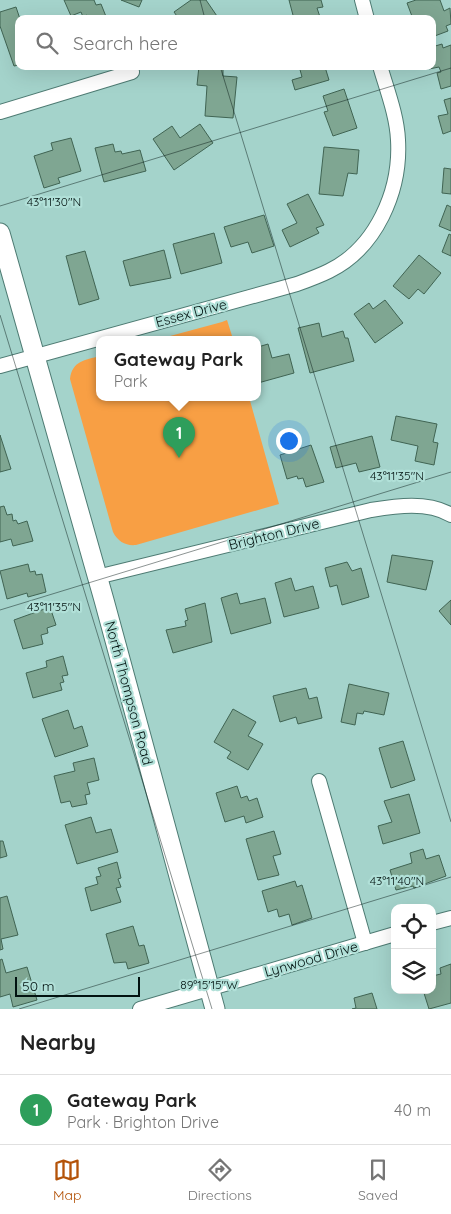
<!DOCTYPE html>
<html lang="en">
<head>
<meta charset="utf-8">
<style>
	:root { --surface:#fff; --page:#f6f6f6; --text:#222; --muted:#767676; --line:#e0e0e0; --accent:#b45309 }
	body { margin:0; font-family:Quicksand,sans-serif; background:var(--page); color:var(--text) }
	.controls { position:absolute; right:15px; bottom:15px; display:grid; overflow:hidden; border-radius:10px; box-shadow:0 5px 20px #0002 }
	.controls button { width:45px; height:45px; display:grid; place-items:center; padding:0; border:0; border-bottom:1px solid var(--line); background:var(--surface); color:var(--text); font:25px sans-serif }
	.scale { position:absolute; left:15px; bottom:12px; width:125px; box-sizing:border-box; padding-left:5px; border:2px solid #021210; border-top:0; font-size:14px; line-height:18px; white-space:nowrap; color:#021210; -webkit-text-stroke:4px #b1e0d8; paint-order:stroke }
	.you { position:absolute; left:288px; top:440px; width:18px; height:18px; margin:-12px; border:4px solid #fff; border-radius:50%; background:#1a73e8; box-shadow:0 0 0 8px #1a73e833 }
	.badge { display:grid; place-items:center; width:32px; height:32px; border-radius:50%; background:var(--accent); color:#fff; font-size:16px; font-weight:700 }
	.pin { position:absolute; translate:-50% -41px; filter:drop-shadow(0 1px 2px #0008) }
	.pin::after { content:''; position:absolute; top:26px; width:18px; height:15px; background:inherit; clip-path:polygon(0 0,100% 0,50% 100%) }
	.popup { position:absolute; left:96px; top:336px; width:165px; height:65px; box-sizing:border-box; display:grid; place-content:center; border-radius:10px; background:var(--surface); filter:drop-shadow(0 1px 4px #0005); font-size:16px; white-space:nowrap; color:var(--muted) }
	.popup b { font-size:19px; color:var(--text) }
	.popup::after { content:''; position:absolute; left:50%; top:100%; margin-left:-10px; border:10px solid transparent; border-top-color:var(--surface) }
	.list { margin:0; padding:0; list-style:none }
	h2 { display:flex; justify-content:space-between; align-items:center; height:65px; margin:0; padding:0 20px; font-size:21px }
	h2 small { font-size:16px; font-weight:400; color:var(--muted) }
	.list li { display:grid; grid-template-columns:32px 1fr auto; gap:15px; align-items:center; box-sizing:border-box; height:70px; padding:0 20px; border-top:1px solid var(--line) }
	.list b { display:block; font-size:19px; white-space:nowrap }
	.list p { margin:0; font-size:16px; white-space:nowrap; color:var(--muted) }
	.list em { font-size:16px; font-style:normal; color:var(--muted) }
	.icon { flex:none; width:28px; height:28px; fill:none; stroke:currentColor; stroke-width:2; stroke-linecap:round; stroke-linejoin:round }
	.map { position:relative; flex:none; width:451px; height:1009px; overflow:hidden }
	.search { position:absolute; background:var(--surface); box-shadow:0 5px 20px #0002; left:15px; right:15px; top:15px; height:55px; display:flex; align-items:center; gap:12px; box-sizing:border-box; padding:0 18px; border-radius:10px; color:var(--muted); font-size:19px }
	.sheet { height:135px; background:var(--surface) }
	nav { display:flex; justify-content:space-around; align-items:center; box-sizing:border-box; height:70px; border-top:1px solid var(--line); background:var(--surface); font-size:14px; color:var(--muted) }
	nav a { display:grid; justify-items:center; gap:2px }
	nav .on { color:var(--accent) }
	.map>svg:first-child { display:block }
	.green { fill:#f89f44 }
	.building { fill:#7fa692; stroke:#406453 }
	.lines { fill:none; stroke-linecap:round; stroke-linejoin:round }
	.street-casing { stroke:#4e7b73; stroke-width:16 }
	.secondary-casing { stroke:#4e7b73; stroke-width:21 }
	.street { stroke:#fff; stroke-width:14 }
	.secondary { stroke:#fff; stroke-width:19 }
	.ticks { fill:none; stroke:#021210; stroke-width:1; stroke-opacity:0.45 }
	.labels { text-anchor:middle; stroke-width:4.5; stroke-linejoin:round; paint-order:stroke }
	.street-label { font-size:14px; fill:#021210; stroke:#b1e0d8 }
	.ticks-label { font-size:12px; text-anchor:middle; fill:#021210; stroke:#b1e0d8; stroke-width:4.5; stroke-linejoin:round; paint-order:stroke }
</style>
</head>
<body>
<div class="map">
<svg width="451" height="1009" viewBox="0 0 451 1009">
	<rect width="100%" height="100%" fill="#a4d3cb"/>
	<g class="green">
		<path d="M227,320l6,19h-74l63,-17z"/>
		<path d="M100,356v41h149l30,107 -143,41c-10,1 -18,-3 -23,-13l-43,-153c2,-18 15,-19 30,-23z"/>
	</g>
	<g class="building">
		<path d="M64,0h30l2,5 5,-1 6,15h-19l-1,-4 -4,2 -2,-5 -10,4z"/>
		<path d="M121,0h21l-3,7z"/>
		<path d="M191,0h15l13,19h-40l-5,-7z"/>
		<path d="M289,0h32l2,7 -6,1 3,9 4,-1 1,3h-31z"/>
		<path d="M416,0h24l4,11 6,-3 1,16 -5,2 2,5 -16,6v-18h-19l-6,-16z"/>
		<path d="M16,7l4,12 -1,46 -5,1 -14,-40v-14z"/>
		<path d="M442,44l1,4 8,-3v41l-10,3 -4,-16 4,-1 -2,-5 -10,2 -1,-3h4v-19z"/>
		<path d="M199,66h24v10l14,1 -4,41 -28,-2 2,-30 -10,-1z"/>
		<path d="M299,66h29l-3,1 4,13 -34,10 -3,-10 10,-3z"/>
		<path d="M344,89l13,39 -24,8 -9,-24 4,-1 -5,-15z"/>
		<path d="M451,98v33l-8,3 -5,-18 10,-2 -4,-14z"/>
		<path d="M200,124l13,19 -39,27 -21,-31 19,-13 8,12z"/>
		<path d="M71,138l10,33 -23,7 2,5 -16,5 -10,-32 19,-6 -2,-7z"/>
		<path d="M113,144l2,8 6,-1 1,3 18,-4 6,21 -42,11 -9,-34z"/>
		<path d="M324,147l35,3 -2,24 -9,-1 -5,23 -24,-2z"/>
		<path d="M444,168l7,1v25l-9,-1z"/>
		<path d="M308,194l16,31 -8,3 3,5 -29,14 -8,-17 15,-7 -10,-19z"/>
		<path d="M447,205l4,2v24l-12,-5z"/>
		<path d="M264,215l10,31 -22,7 -4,-11 -17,5 -7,-20z"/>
		<path d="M214,233l8,30 -41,11 -8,-30z"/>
		<path d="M449,234l2,1v21l-9,-4z"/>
		<path d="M164,250l7,28 -41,8 -7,-25z"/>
		<path d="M85,251l14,48 -20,6 -13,-49z"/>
		<path d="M419,255l22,18 -17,21 -6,-5 -9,10 -16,-13z"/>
		<path d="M385,300l18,23 -28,20 -21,-29 15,-11 4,6z"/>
		<path d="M319,323l3,14 21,-6 2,7h3l6,23 -44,12 -12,-45z"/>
		<path d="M268,344l4,14 17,-4 5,19 -36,10v-36z"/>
		<path d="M396,416l41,8 -4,18 5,1 -4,22 -19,-4 3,-15 -27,-6z"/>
		<path d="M0,435l11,34 -11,3z"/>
		<path d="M372,436l8,31 -21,5 -3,-9 -20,5 -6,-21z"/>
		<path d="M311,445l13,37 -18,5 -3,-9 -5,1 -1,-3 -10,3 -7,-24z"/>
		<path d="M4,506l3,9 5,-1 1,7 3,-1 2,4 9,-3 6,20 -20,5 -2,-7 -11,3v-35z"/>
		<path d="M392,555l41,6 -7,29 -39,-8z"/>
		<path d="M347,562l5,9 9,-3 8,29 -27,8 -5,-20 -7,2 -5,-19z"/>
		<path d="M28,564l2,8 5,-1 1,4 6,-1 4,18 -18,5 -1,-4 -20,6 -7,-28z"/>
		<path d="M291,578l4,13 18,-5 6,22 -35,9 -9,-34z"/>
		<path d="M237,593l3,11 25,-6 6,25 -40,11 -10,-36z"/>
		<path d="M451,600v25l-12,-14z"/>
		<path d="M205,603l7,39 -39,11 -7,-23 20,-4 -1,-5 3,-1 -3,-11z"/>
		<path d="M50,607l6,18 -9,3 1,5 -7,2 2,9 -20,5 -9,-29z"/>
		<path d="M63,656l5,19 -6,1 2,6 -4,1 2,7 -29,8 -7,-25 21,-6 -1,-6z"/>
		<path d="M349,684l40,9 -5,22 -20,-4 -1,3 -6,-1 -2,12 -14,-3z"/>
		<path d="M306,688l3,11 8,-2 5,21 -24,6 -2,-7 -16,5 -7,-26z"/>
		<path d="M233,709l23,13 -8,14 15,8 -15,26 -21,-12 4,-6 -17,-10z"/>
		<path d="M68,710l6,19 8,-3 6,20 -33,11 -13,-38z"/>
		<path d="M403,741l12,39 -24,8 -12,-40z"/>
		<path d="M94,758l5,22 -12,3 3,11 -5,1 2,9 -15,3 -2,-6 -9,2 -7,-27 21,-5 -2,-8z"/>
		<path d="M237,786l4,12 6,-2 2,5 8,-3 6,19 -17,6 -2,-7 -19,6 -9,-29z"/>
		<path d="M409,794l11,39 -37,11 -5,-18 14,-4 -8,-21z"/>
		<path d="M91,817l5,16 15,-4 7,23 -41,12 -12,-39z"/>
		<path d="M274,831l7,23 -8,2 6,19 -21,5 -12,-41z"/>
		<path d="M0,841h3l4,15 -7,2z"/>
		<path d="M423,849l3,10 13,-4 7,21 -32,12 -1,-2 -17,4 -6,-20 22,-7 -2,-10z"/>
		<path d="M117,862l4,16 -3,1 3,8 -5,1 5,14 -30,9 -6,-23 13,-4 -2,-7 5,-1 -3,-8z"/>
		<path d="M295,881l2,6 5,-2 10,33 -20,7 -3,-11 -10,3 -2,-8 -9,3 -6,-21z"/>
		<path d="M7,896l11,39 -17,4 2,10 -3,1v-52z"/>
		<path d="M133,926l6,20 5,-1 5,18 -21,6 -2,-7 -12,1 -8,-29z"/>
		<path d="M2,959l4,14 21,-6 10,33 -24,7 -3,-13 -10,3v-37z"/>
		<path d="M451,964v39l-22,6 -6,-19h9v-14l9,-2 -1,-6z"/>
		<path d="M372,993l5,16h-25l4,-1 -2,-10z"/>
	</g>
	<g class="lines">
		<g class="street-casing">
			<g id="street">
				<path d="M362,0l5,19"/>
				<path d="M0,112l132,-40"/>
				<path d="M0,366l297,-82c11,-4 22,-8 32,-13 47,-23 72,-80 69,-131 -1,-24 -11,-50 -18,-74"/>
				<path d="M97,577l274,-67c25,-4 57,-9 80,5"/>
				<path d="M319,781l46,162"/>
				<path d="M432,923l19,-5"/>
				<path d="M140,1009l255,-75"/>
			</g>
		</g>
		<g class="secondary-casing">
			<path id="secondary" d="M0,233l104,367 111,409"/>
		</g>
		<use href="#street" class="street"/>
		<use href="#secondary" class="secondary"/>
	</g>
	<path class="ticks" d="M200,0l5,19M220,66l231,756M0,206l451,-138M0,315l212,694M0,610l451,-138M19,1009l432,-132"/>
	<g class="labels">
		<g class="street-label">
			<text transform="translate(191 313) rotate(-15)" y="5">Essex Drive</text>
			<text transform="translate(274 534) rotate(-14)" y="5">Brighton Drive</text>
			<text transform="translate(129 693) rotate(75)" y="5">North Thompson Road</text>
			<text transform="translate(311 959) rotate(-16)" y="5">Lynwood Drive</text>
		</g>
	</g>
	<g class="ticks-label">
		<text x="54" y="206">43°11'30"N</text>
		<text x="397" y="480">43°11'35"N</text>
		<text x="54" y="611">43°11'35"N</text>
		<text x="397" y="885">43°11'40"N</text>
		<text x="209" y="989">89°15'15"W</text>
	</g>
</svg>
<div class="controls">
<button><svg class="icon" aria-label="locate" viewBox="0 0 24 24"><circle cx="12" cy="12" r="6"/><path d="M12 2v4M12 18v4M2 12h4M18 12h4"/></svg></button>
<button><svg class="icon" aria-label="layers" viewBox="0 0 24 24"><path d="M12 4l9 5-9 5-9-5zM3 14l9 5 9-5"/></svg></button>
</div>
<div class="scale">50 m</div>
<div class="you"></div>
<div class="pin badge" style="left:179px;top:458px;background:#2e9e5b">1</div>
<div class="popup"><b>Gateway Park</b>Park</div>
<div class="search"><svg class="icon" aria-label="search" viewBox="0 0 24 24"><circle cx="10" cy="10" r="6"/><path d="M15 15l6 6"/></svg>Search here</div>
</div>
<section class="sheet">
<h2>Nearby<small></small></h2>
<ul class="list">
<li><span class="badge" style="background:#2e9e5b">1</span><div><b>Gateway Park</b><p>Park · Brighton Drive</p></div><em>40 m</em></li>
</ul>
</section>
<nav>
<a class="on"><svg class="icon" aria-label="map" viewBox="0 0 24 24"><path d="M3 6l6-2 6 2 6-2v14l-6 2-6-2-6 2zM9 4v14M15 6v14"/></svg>Map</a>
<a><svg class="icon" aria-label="directions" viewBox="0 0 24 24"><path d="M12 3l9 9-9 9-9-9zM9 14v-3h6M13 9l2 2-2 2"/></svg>Directions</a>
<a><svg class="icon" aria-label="saved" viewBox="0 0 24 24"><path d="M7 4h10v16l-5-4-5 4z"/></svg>Saved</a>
</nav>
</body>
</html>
